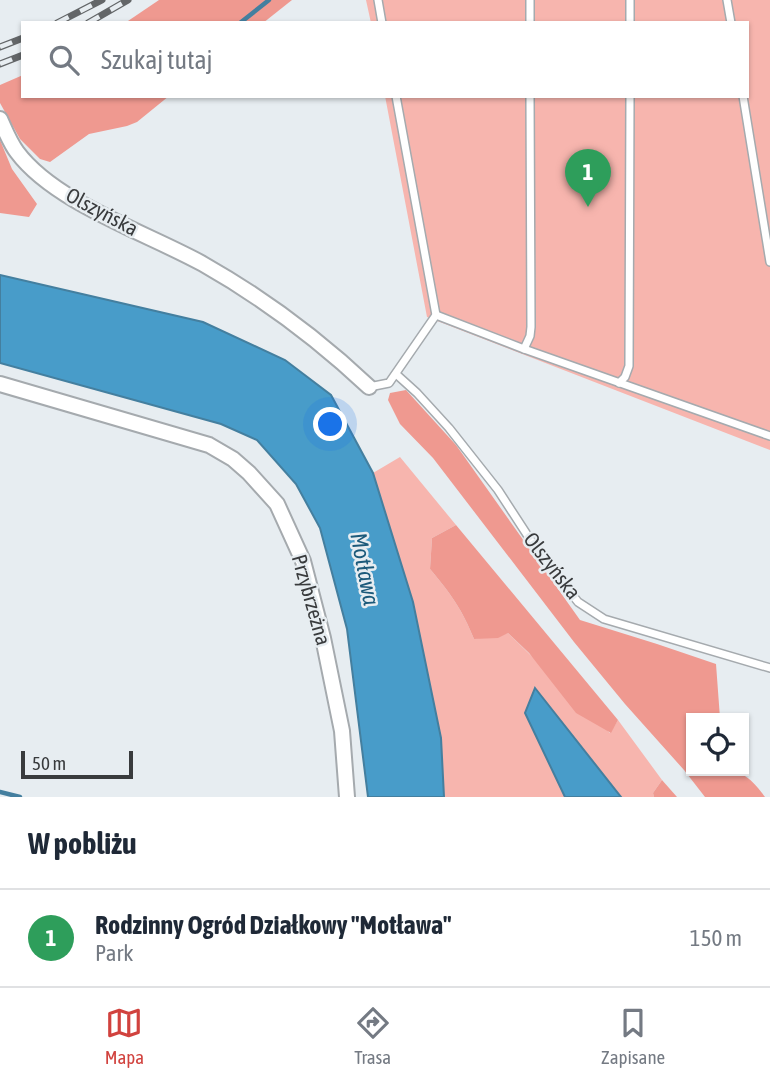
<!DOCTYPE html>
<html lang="pl">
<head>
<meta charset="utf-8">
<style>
	:root { --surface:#fff; --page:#f6f6f7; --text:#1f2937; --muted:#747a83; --line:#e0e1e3; --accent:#d1423e }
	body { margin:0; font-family:"Asap Condensed",sans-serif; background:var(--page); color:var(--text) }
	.controls { position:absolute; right:21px; bottom:21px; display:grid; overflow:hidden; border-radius:0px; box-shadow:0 2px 5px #0004 }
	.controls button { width:63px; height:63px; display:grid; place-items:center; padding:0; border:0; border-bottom:2px solid var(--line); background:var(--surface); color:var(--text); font:35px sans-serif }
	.scale { position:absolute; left:21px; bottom:18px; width:112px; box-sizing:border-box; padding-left:7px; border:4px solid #393b3d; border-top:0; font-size:19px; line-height:24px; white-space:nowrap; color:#393b3d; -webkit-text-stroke:5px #e7edf1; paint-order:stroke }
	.you { position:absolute; left:331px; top:425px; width:24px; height:24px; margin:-18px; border:5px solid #fff; border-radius:50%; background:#1a73e8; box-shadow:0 0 0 10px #1a73e833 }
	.badge { display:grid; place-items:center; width:46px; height:46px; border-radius:50%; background:var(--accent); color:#fff; font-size:23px; font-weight:700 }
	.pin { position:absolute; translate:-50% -58px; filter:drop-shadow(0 2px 4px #0008) }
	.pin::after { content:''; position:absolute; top:37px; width:24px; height:21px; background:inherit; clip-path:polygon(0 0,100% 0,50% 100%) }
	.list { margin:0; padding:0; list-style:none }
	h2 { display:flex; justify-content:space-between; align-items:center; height:91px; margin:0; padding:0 28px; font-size:30px }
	h2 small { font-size:23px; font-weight:400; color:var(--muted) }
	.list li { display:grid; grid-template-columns:46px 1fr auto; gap:21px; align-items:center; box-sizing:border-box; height:98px; padding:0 28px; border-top:2px solid var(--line) }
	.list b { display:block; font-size:26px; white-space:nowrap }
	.list p { margin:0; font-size:23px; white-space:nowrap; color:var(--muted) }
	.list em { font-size:23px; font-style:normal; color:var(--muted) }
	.icon { flex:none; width:38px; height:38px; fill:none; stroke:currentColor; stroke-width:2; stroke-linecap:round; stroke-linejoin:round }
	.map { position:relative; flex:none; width:770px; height:797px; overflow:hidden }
	.search { position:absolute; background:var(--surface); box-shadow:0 2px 5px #0004; left:21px; right:21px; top:21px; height:77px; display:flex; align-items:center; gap:18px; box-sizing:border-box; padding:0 24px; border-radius:0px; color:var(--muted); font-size:26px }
	.sheet { height:189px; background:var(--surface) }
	nav { display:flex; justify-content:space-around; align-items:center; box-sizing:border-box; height:98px; border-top:2px solid var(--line); background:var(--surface); font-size:19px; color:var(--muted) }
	nav a { display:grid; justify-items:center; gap:4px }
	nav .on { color:var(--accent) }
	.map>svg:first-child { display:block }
	.green { fill:#f7b5ae }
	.forest { fill:#ef9990 }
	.water { fill:#489cc9; stroke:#447f9f; stroke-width:2 }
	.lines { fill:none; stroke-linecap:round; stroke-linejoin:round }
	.stream { stroke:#447f9f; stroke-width:4.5 }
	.lane-casing { stroke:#a5aaae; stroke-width:10 }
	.street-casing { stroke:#a5aaae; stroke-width:18 }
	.lane { stroke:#fff; stroke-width:7 }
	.street { stroke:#fff; stroke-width:14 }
	.rail-casing { stroke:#636668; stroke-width:7 }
	.rail { stroke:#e7edf1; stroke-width:4.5; stroke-dasharray:13; stroke-linecap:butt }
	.labels { text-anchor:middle; stroke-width:5; stroke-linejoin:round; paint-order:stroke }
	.street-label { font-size:21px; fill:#393b3d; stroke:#e7edf1 }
	.water-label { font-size:23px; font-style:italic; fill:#1c5a7a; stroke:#e7edf1 }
</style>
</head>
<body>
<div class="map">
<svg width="770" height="797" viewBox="0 0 770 797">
	<rect width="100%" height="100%" fill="#e7edf1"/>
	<g class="green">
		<path d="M366,0h404v450l-343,-133 -42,-221h362v-73h-376z"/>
		<path d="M400,457l56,68 -24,13 -2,31c21,25 32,40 44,70l34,-6 102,100 8,-13 44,60 -9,13 1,4h-210l-3,-59 -28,-136 -40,-129z"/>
	</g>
	<g class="forest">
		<path d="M159,0h133l-29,23h-138z"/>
		<path d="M23,75v21h146l-32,26 -10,4 -38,8 -39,28 -10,-3 -20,-20 -20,-36v-18z"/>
		<path d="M0,140l12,29 25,35 -8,13 -29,-4z"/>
		<path d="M406,390l50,55 124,175 77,24 59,20 4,54h-29v53c38,0 50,-8 74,26h-60l-21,-27 -59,-66 -51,-62 -141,-184 -33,-34 -12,-24 2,-7z"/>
		<path d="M456,525l162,195 -7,13 -35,-20 -47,-60 -21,-20 -10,5 -24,1c-12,-30 -23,-45 -44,-70l2,-31z"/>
		<path d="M662,780l15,17h-23l-1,-4z"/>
	</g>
	<g class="water">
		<path d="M0,275l203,47 82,38 46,35 42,78 40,129 28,136 3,59h-76l-21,-168 -27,-101 -24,-44 -39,-44 -36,-16 -221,-61z"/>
		<path d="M535,688l86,109h-56l-40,-84z"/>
	</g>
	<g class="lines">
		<g class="stream">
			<path d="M240,23l29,-23"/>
			<path d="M0,792l20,5"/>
		</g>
		<g class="lane-casing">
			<g id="lane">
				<path d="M378,0l4,23"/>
				<path d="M530,0v23"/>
				<path d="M630,0v23"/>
				<path d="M727,0l4,23"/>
				<path d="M743,96l27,166"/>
				<path d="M436,315l88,34 246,87"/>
				<path d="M524,349l6,-13 1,-9 -1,-231"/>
				<path d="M396,374l21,19 32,35 49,62 39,60 41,52 26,17 166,49"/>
				<path d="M619,383l6,-6 4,-11 1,-270"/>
				<path d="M369,387l20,-4 47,-68 -40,-219"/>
			</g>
		</g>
		<g class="street-casing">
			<g id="street">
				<path d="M0,119c5,11 10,24 17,33 38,51 130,81 186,112 60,34 115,75 166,123"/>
				<path d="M0,384l209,61 24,14 16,14 28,31 26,57 20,77 19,93 5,66"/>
			</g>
		</g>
		<use href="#lane" class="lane"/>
		<use href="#street" class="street"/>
		<g class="rail-casing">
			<g id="rail">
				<path d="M57,23l45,-23"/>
				<path d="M88,23l40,-23"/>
				<path d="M0,47l23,-9"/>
				<path d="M0,64l23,-9"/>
			</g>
		</g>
		<use href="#rail" class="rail"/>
	</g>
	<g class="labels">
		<g class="street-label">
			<text transform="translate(102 212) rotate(28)" y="7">Olszyńska</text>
			<text transform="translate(552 566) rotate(52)" y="7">Olszyńska</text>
			<text transform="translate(311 600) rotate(74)" y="7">Przybrzeżna</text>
		</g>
		<g class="water-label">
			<text transform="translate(365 569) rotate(79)" y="8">Motława</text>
		</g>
	</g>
</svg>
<div class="controls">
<button><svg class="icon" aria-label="locate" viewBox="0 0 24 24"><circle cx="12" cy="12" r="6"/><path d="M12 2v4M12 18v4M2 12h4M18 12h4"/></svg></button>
</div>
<div class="scale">50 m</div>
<div class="you"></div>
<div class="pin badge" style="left:588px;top:207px;background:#2e9e5b">1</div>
<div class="search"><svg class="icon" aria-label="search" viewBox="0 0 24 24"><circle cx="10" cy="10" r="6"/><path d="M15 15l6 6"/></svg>Szukaj tutaj</div>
</div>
<section class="sheet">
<h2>W pobliżu<small></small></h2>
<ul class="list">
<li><span class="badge" style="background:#2e9e5b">1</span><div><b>Rodzinny Ogród Działkowy &quot;Motława&quot;</b><p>Park</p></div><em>150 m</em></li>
</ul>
</section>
<nav>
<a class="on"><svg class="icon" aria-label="map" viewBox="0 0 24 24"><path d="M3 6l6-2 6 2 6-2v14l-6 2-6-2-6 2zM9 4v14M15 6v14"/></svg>Mapa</a>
<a><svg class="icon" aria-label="directions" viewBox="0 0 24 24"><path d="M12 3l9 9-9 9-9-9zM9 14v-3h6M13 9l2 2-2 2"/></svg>Trasa</a>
<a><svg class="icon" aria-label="saved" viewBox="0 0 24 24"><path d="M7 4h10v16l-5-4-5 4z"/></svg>Zapisane</a>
</nav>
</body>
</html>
